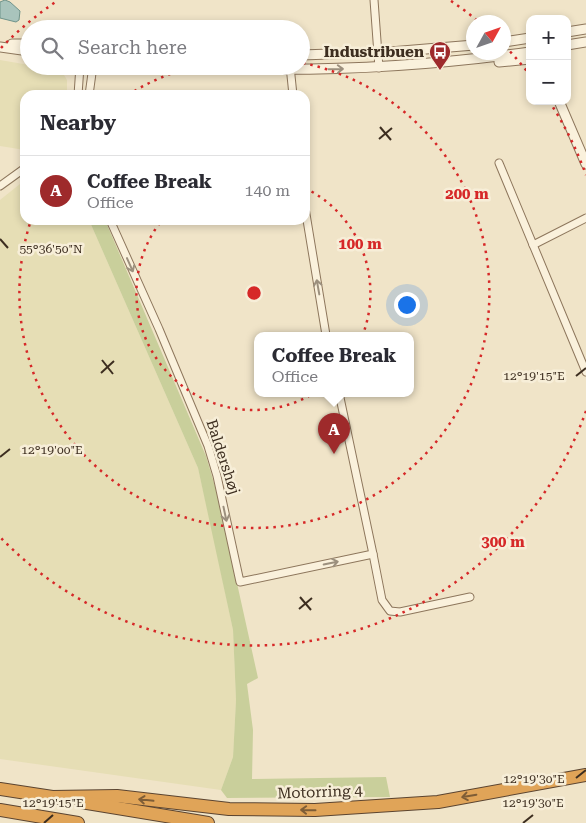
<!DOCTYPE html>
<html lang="en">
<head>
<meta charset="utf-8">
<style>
	:root { --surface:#fff; --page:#f2f2f3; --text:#2b2b33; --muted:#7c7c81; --line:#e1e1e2; --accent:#9e2a2b }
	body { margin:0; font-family:"Roboto Serif",serif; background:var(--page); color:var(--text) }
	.controls { position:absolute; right:15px; top:15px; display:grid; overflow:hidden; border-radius:10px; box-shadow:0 2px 8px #0003 }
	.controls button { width:45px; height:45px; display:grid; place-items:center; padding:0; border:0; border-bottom:1px solid var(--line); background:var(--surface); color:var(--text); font:25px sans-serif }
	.compass { position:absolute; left:466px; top:15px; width:45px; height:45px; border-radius:50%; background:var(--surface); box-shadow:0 2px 8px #0003; rotate:50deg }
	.you { position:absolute; left:406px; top:304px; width:18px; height:18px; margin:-12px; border:4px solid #fff; border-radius:50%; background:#1a73e8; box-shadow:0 0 0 8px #1a73e833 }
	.badge { display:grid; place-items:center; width:32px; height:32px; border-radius:50%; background:var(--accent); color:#fff; font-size:16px; font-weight:700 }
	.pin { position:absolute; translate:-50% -41px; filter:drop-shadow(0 1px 2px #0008) }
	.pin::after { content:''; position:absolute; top:26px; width:18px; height:15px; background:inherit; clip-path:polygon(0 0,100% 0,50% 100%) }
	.popup { position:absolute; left:254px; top:332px; width:160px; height:65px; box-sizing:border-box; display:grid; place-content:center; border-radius:10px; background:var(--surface); filter:drop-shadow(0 1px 4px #0005); font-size:16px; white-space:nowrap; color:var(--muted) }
	.popup b { font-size:19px; color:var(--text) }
	.popup::after { content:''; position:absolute; left:50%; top:100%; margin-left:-10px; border:10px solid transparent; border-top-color:var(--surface) }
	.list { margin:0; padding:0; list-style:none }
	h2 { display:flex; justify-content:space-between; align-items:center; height:65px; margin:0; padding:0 20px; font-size:21px }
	h2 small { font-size:16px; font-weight:400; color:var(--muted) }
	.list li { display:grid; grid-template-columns:32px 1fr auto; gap:15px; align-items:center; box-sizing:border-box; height:70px; padding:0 20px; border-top:1px solid var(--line) }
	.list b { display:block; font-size:19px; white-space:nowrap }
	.list p { margin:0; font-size:16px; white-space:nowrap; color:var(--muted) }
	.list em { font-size:16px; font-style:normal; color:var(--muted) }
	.icon { flex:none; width:28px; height:28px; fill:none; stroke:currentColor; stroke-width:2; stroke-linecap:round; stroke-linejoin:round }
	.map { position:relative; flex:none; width:586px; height:823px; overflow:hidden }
	.search { position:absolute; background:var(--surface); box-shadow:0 2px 8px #0003; left:20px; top:20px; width:290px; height:55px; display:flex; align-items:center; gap:12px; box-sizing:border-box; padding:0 18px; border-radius:28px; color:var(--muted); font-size:19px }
	.panel { position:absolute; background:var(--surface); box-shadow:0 2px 8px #0003; left:20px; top:90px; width:290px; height:135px; border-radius:15px }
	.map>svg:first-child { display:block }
	.farmland { fill:#e6deb5 }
	.green { fill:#c9cf9b }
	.water { fill:#a9c4bc; stroke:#6f938a }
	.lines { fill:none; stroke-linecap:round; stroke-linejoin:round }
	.minor-casing { stroke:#8d765c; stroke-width:9 }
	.tertiary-casing { stroke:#8d765c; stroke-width:11 }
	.motorway-casing { stroke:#5b4430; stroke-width:14 }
	.minor { stroke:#faf1dc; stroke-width:7 }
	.tertiary { stroke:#faf1dc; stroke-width:9 }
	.motorway { stroke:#e0a458; stroke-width:12 }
	.oneway { stroke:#9c907e }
	.oneway2 { stroke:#7e5d36 }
	.ticks { fill:none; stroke:#3d2e20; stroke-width:2 }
	.ring { fill:none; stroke:#d62828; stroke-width:2.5; stroke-dasharray:2.5 5 }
	.labels { text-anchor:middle; stroke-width:5; stroke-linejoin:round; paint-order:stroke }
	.poi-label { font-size:15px; font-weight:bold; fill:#3d2e20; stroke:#f7eed8; text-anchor:end }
	.street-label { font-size:15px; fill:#3d2e20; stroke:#f7eed8 }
	.ticks-label { font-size:12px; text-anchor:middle; fill:#3d2e20; stroke:#f7eed8; stroke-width:5; stroke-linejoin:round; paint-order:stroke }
	.centre { fill:#d62828; stroke:#f7eed8; stroke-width:2.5 }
	.ring-label { font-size:15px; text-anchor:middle; font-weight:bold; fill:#d62828; stroke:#f7eed8; stroke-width:5; stroke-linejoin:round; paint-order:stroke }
</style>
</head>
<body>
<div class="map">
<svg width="586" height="823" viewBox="0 0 586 823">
	<rect width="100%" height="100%" fill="#f0e4c8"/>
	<g class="farmland">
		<path d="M0,60l29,5v1l32,4 6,10v15h-42v55l-25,-4z"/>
		<path d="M25,180v40h64l109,248 15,66 20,96 3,70 -3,57 -12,33 -221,-31v-559z"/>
	</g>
	<path class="green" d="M89,220h16l101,236 11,37 41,185 -11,6 6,46 -1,49 134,-2 4,20 -163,1 -6,-8 12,-33 3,-57 -3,-70 -35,-162z"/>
	<path class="water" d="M5,0l5,2 10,9 -1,9 -3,2 -16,-4v-16z"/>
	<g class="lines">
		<g class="minor-casing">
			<g id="minor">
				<path d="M374,0l5,68"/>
				<path d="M290,66l3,29"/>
				<path d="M78,95l2,-29"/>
				<path d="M89,95l4,-29"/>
				<path d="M499,163l87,209"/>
				<path d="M0,186l25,-18"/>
				<path d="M305,208l21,127"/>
				<path d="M110,220l49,109 49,117 9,30 23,106 133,-28 -34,-161"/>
				<path d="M533,245l53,-27"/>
				<path d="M373,554l9,46 8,11 10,1 70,-15"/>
			</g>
		</g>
		<g class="tertiary-casing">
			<g id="tertiary">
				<path d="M567,32l19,-3"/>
				<path d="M504,42l26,-4"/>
				<path d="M12,44h17"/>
				<path d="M567,45l19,-3"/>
				<path d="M0,47l29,4"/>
				<path d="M301,55l89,-3 84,-7"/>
				<path d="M499,62l31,-3"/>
				<path d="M182,66c21,2 43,2 64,3 96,2 189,-4 284,-17"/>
				<path d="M559,101l27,63"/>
			</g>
		</g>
		<g class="motorway-casing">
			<g id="motorway">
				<path d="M0,789l59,9"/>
				<path d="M52,797l65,-1 112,13 86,1 123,-8 148,-27"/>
				<path d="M81,802l127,21"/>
				<path d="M0,810l78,13"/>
			</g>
		</g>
		<use href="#minor" class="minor"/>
		<use href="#tertiary" class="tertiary"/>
		<use href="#motorway" class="motorway"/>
	</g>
	<defs><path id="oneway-shaft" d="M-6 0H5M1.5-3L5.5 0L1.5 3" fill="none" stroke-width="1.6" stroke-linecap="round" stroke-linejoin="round" transform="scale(1.25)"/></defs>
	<g class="oneway">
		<use href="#oneway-shaft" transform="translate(336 69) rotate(-1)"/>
		<use href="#oneway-shaft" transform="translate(130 265) rotate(66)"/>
		<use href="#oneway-shaft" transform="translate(318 287) rotate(-100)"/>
		<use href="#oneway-shaft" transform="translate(225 514) rotate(78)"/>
		<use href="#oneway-shaft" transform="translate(331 563) rotate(-12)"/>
	</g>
	<g class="oneway2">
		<use href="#oneway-shaft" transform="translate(469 796) rotate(170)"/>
		<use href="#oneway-shaft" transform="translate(146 800) rotate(-174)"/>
		<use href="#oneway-shaft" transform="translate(308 810) rotate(-179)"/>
	</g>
	<path class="ticks" d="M380,127l11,13M379,139l13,-11M0,239l8,9M102,360l11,14M101,373l13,-12M576,376l10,-8M0,457l10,-8M300,597l11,13M299,609l13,-11M576,778l10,-8M44,823l9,-8M523,823l10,-8"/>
	<g class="ring">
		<path d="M305 188A117 117 0 1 1 162 220"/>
		<path d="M128 95A235 235 0 0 1 191 67M303 63A235 235 0 1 1 31 220"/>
		<path d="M586 411A352 352 0 0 1 1 538M1 48A352 352 0 0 1 57 1M451 1A352 352 0 0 1 478 21M505 46A352 352 0 0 1 529 74M549 101A352 352 0 0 1 586 175"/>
	</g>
	<defs>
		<g id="bus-pin" transform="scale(1.125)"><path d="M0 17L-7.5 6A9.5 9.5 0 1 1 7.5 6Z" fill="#9e2a2b" stroke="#f7eed8"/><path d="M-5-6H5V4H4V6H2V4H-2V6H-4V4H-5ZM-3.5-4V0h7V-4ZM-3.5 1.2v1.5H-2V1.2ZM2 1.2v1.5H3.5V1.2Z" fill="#fff"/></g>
	</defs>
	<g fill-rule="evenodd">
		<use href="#bus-pin" x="440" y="52"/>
	</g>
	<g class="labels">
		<g class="poi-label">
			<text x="424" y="57">Industribuen</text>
		</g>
		<g class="street-label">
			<text transform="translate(223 457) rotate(72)" y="5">Baldershøj</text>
			<text transform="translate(320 792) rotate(-2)" y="5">Motorring 4</text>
		</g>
	</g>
	<g class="ticks-label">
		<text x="51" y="253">55°36'50"N</text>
		<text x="534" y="380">12°19'15"E</text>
		<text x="52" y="454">12°19'00"E</text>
		<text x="534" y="783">12°19'30"E</text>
		<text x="53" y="807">12°19'15"E</text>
		<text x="533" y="807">12°19'30"E</text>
	</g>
	<circle cx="254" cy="293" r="8" class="centre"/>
	<g class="ring-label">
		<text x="467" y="199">200 m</text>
		<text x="360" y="249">100 m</text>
		<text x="503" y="547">300 m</text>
	</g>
</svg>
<div class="controls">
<button>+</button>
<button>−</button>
</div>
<svg class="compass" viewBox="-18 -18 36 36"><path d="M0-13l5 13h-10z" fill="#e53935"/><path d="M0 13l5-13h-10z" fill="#7c7c81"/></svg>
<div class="you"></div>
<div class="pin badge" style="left:334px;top:454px">A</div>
<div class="popup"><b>Coffee Break</b>Office</div>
<div class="search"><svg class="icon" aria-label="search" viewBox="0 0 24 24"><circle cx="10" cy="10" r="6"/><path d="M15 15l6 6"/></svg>Search here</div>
<section class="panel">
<h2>Nearby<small></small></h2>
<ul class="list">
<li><span class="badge">A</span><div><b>Coffee Break</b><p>Office</p></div><em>140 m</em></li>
</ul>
</section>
</div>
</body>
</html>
